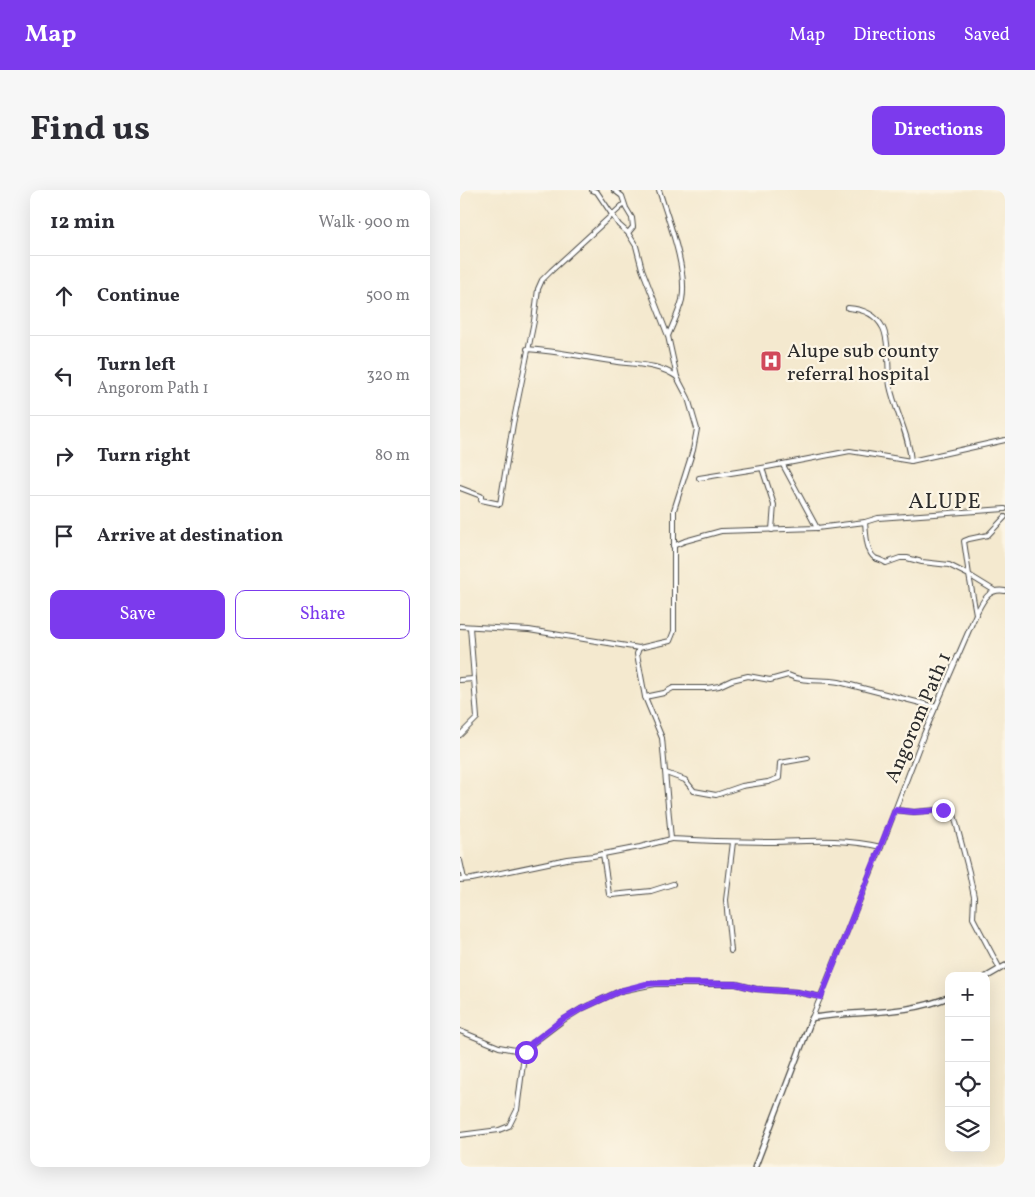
<!DOCTYPE html>
<html lang="en">
<head>
<meta charset="utf-8">
<style>
	:root { --surface:#fff; --page:#f7f7f7; --text:#2b2b33; --muted:#7c7c81; --line:#e1e1e2; --accent:#7c3aed }
	body { margin:0; font-family:Vollkorn,serif; background:var(--page); color:var(--text) }
	.controls { position:absolute; right:15px; bottom:15px; display:grid; overflow:hidden; border-radius:10px; box-shadow:0 5px 20px #0002 }
	.controls button { width:45px; height:45px; display:grid; place-items:center; padding:0; border:0; border-bottom:1px solid var(--line); background:var(--surface); color:var(--text); font:25px sans-serif }
	.stop { position:absolute; width:15px; height:15px; margin:-11px; border:4px solid #7c3aed; border-radius:50%; background:#fff }
	.stop.end { background:#7c3aed; border-color:#fff; box-shadow:0 1px 5px #0008 }
	.list { margin:0; padding:0; list-style:none }
	h2 { display:flex; justify-content:space-between; align-items:center; height:65px; margin:0; padding:0 20px; font-size:21px }
	h2 small { font-size:16px; font-weight:400; color:var(--muted) }
	.list li { display:grid; grid-template-columns:32px 1fr auto; gap:15px; align-items:center; box-sizing:border-box; height:80px; padding:0 20px; border-top:1px solid var(--line) }
	.list b { display:block; font-size:19px; white-space:nowrap }
	.list p { margin:0; font-size:16px; white-space:nowrap; color:var(--muted) }
	.list em { font-size:16px; font-style:normal; color:var(--muted) }
	.actions { display:flex; gap:10px; padding:15px 20px }
	.actions a { flex:1; padding:11px 0; border:1px solid var(--accent); border-radius:10px; text-align:center; font-size:18px; color:var(--accent) }
	.actions .main { background:var(--accent); color:#fff }
	.icon { flex:none; width:28px; height:28px; fill:none; stroke:currentColor; stroke-width:2; stroke-linecap:round; stroke-linejoin:round }
	.map { position:relative; flex:none; width:545px; height:977px; overflow:hidden; border-radius:10px }
	header { display:flex; align-items:center; gap:30px; box-sizing:border-box; height:70px; padding:0 25px; background:var(--accent); color:#fff }
	header strong { font-size:24px }
	nav { display:flex; gap:28px; margin-inline-start:auto; font-size:18px }
	.intro { display:flex; align-items:center; justify-content:space-between; box-sizing:border-box; height:120px; padding:0 30px }
	h1 { margin:0; font-size:35px }
	.button { padding:12px 22px; border-radius:10px; background:var(--accent); color:#fff; font-size:18px; font-weight:700 }
	main { display:flex; gap:30px; padding:0 30px }
	aside { flex:1; background:var(--surface); border-radius:10px; box-shadow:0 5px 20px #0002 }
	.map>svg:first-child { display:block }
	.lines { fill:none; stroke-linecap:round; stroke-linejoin:round }
	.minor-casing { stroke:#494844; stroke-width:6 }
	.tertiary-casing { stroke:#494844; stroke-width:7 }
	.minor { stroke:#fff; stroke-width:4 }
	.tertiary { stroke:#fff; stroke-width:4.5 }
	.route { stroke:#7c3aed; stroke-width:6 }
	.labels { text-anchor:middle; stroke-width:4.5; stroke-linejoin:round; paint-order:stroke }
	.poi-label { font-size:20px; fill:#2b2b2b; stroke:#fcf5e5; text-anchor:start }
	.street-label { font-size:20px; fill:#2b2b2b; stroke:#fcf5e5 }
	.quarter-label { font-size:22px; letter-spacing:1px; fill:#2b2b2b; stroke:#fcf5e5 }
</style>
</head>
<body>
<header>
<strong>Map</strong>
<nav><a>Map</a><a>Directions</a><a>Saved</a></nav>
</header>
<div class="intro"><h1>Find us</h1><a class="button">Directions</a></div>
<main>
<aside>
<h2>12 min<small>Walk · 900 m</small></h2>
<ul class="list">
<li><svg class="icon" aria-label="ahead" viewBox="0 0 24 24"><path d="M12 20V5M6 11l6-6 6 6"/></svg><div><b>Continue</b></div><em>500 m</em></li>
<li><svg class="icon" aria-label="left" viewBox="0 0 24 24"><path d="M17 20v-9H6M10 6l-5 5 5 5"/></svg><div><b>Turn left</b><p>Angorom Path 1</p></div><em>320 m</em></li>
<li><svg class="icon" aria-label="right" viewBox="0 0 24 24"><path d="M7 20v-9h11M14 6l5 5-5 5"/></svg><div><b>Turn right</b></div><em>80 m</em></li>
<li><svg class="icon" aria-label="arrive" viewBox="0 0 24 24"><path d="M6 21V4h12l-3 4 3 4H6"/></svg><div><b>Arrive at destination</b></div></li>
</ul>
<div class="actions"><a class="main">Save</a><a>Share</a></div>
</aside>
<div class="map">
<svg width="545" height="977" viewBox="0 0 545 977">
	<rect width="100%" height="100%" fill="#fcf5e5"/>
	<filter id="ink" filterUnits="userSpaceOnUse"><feTurbulence type="fractalNoise" baseFrequency=".02" numOctaves="2"/><feDisplacementMap in="SourceGraphic" scale="10" xChannelSelector="R" yChannelSelector="G"/><feConvolveMatrix kernelMatrix="1 2 1 2 8 2 1 2 1" color-interpolation-filters="sRGB"/></filter>
	<filter id="wash" filterUnits="userSpaceOnUse"><feTurbulence type="fractalNoise" baseFrequency=".0096" numOctaves="4" result="noise"/><feDisplacementMap in="SourceGraphic" scale="20" xChannelSelector="R" yChannelSelector="G"/><feGaussianBlur stdDeviation="1.12" result="paint"/><feColorMatrix in="noise" values="0 0 0 0 0 0 0 0 0 0 0 0 0 0 0 0 0 1.4 0 .05"/><feComposite in="paint" operator="in"/></filter>
	<g filter="url(#wash)">
		<rect width="100%" height="100%" fill="#f4e9cf"/>
	</g>
	<g filter="url(#ink)">
		<g class="lines">
			<g class="minor-casing">
				<g id="minor">
					<path d="M132,0l5,2 22,33 9,8 8,13 6,23 26,67 9,41 11,21 9,31 -4,21 -19,60v121l-4,10 -31,7 -2,6 8,43 17,41 9,101c33,2 66,3 100,3 37,-1 74,-4 110,5"/>
					<path d="M154,0l8,6 4,12 6,10 1,9 -5,6"/>
					<path d="M199,0c9,29 29,80 23,110 -3,12 -9,24 -14,36"/>
					<path d="M388,118c15,1 28,6 35,20 7,14 4,42 7,58 5,25 19,48 21,75"/>
					<path d="M67,159c29,2 56,8 84,12 23,4 47,2 66,16"/>
					<path d="M323,275l34,63"/>
					<path d="M302,278l12,37 -2,25"/>
					<path d="M239,288l63,-10 88,-17 61,10 94,-21"/>
					<path d="M0,298l21,8v4l19,4 13,-80 21,-103 4,-32 4,-9 9,-9 73,-67"/>
					<path d="M405,332l13,-4 127,-9"/>
					<path d="M213,356l12,-5 36,-10 96,-3 48,-6c1,10 1,30 10,36 4,2 7,2 11,5l14,-5h7l15,4 27,3 20,10 7,39"/>
					<path d="M535,401l-26,-16 -5,-34 5,-2 19,-4 17,-18"/>
					<path d="M0,436l69,4 110,18"/>
					<path d="M0,490l14,-1"/>
					<path d="M185,507l19,-4 9,-5h34l12,-2 13,-6 16,-4 22,4 18,-5c16,8 34,4 51,7l97,25"/>
					<path d="M0,545l17,-17 -7,-91"/>
					<path d="M206,583l19,7 9,11 22,4 26,-9 26,-4 11,-4 1,-15 28,-5"/>
					<path d="M435,620l19,2 35,-3 4,2 16,61 5,25 -1,21 27,51"/>
					<path d="M143,664l6,40 3,1 39,-4 22,-7"/>
					<path d="M0,671l4,18"/>
					<path d="M0,690l12,-1 95,-20 26,-3 47,-9 31,-8"/>
					<path d="M271,761l-5,-51 7,-58"/>
					<path d="M352,828l69,-171 43,-113 52,-120c7,-13 12,-26 29,-23"/>
					<path d="M0,841l39,16 27,5"/>
					<path d="M0,945l39,-5 10,-4 8,-16 6,-47 6,-17 33,-25 19,-12 39,-18 35,-7h81l20,5 41,3 24,5"/>
				</g>
			</g>
			<g class="tertiary-casing">
				<g id="tertiary">
					<path d="M526,787l19,-11"/>
					<path d="M295,977l57,-149c46,-8 93,-2 137,-21"/>
				</g>
			</g>
			<use href="#minor" class="minor"/>
			<use href="#tertiary" class="tertiary"/>
		</g>
	</g>
	<g class="lines" filter="url(#ink)">
		<path class="route" d="M66,862l6,-9 30,-23 19,-11 39,-18 26,-7 18,-1 72,1 20,5 41,3 24,5 74,-187 19,2 29,-2"/>
	</g>
	<defs>
		<g id="hospital-square" transform="scale(1.125)"><rect x="-9" y="-9" width="18" height="18" rx="4" fill="#d1495b" stroke="#fcf5e5"/><path d="M-5-5h3v3.5h4V-5h3V5h-3V1.5h-4V5h-3Z" fill="#fff"/></g>
	</defs>
	<g fill-rule="evenodd">
		<use href="#hospital-square" x="311" y="171"/>
	</g>
	<g class="labels">
		<g class="poi-label">
			<text x="327" y="167">Alupe sub county<tspan x="327" dy="23">referral hospital</tspan></text>
		</g>
		<g class="street-label">
			<text transform="translate(457 527) rotate(-67)" y="7">Angorom Path 1</text>
		</g>
		<g class="quarter-label">
			<text x="485" y="318">ALUPE</text>
		</g>
	</g>
</svg>
<div class="controls">
<button>+</button>
<button>−</button>
<button><svg class="icon" aria-label="locate" viewBox="0 0 24 24"><circle cx="12" cy="12" r="6"/><path d="M12 2v4M12 18v4M2 12h4M18 12h4"/></svg></button>
<button><svg class="icon" aria-label="layers" viewBox="0 0 24 24"><path d="M12 4l9 5-9 5-9-5zM3 14l9 5 9-5"/></svg></button>
</div>
<div class="stop" style="left:66px;top:862px"></div>
<div class="stop end" style="left:483px;top:620px"></div>
</div>
</main>
</body>
</html>
